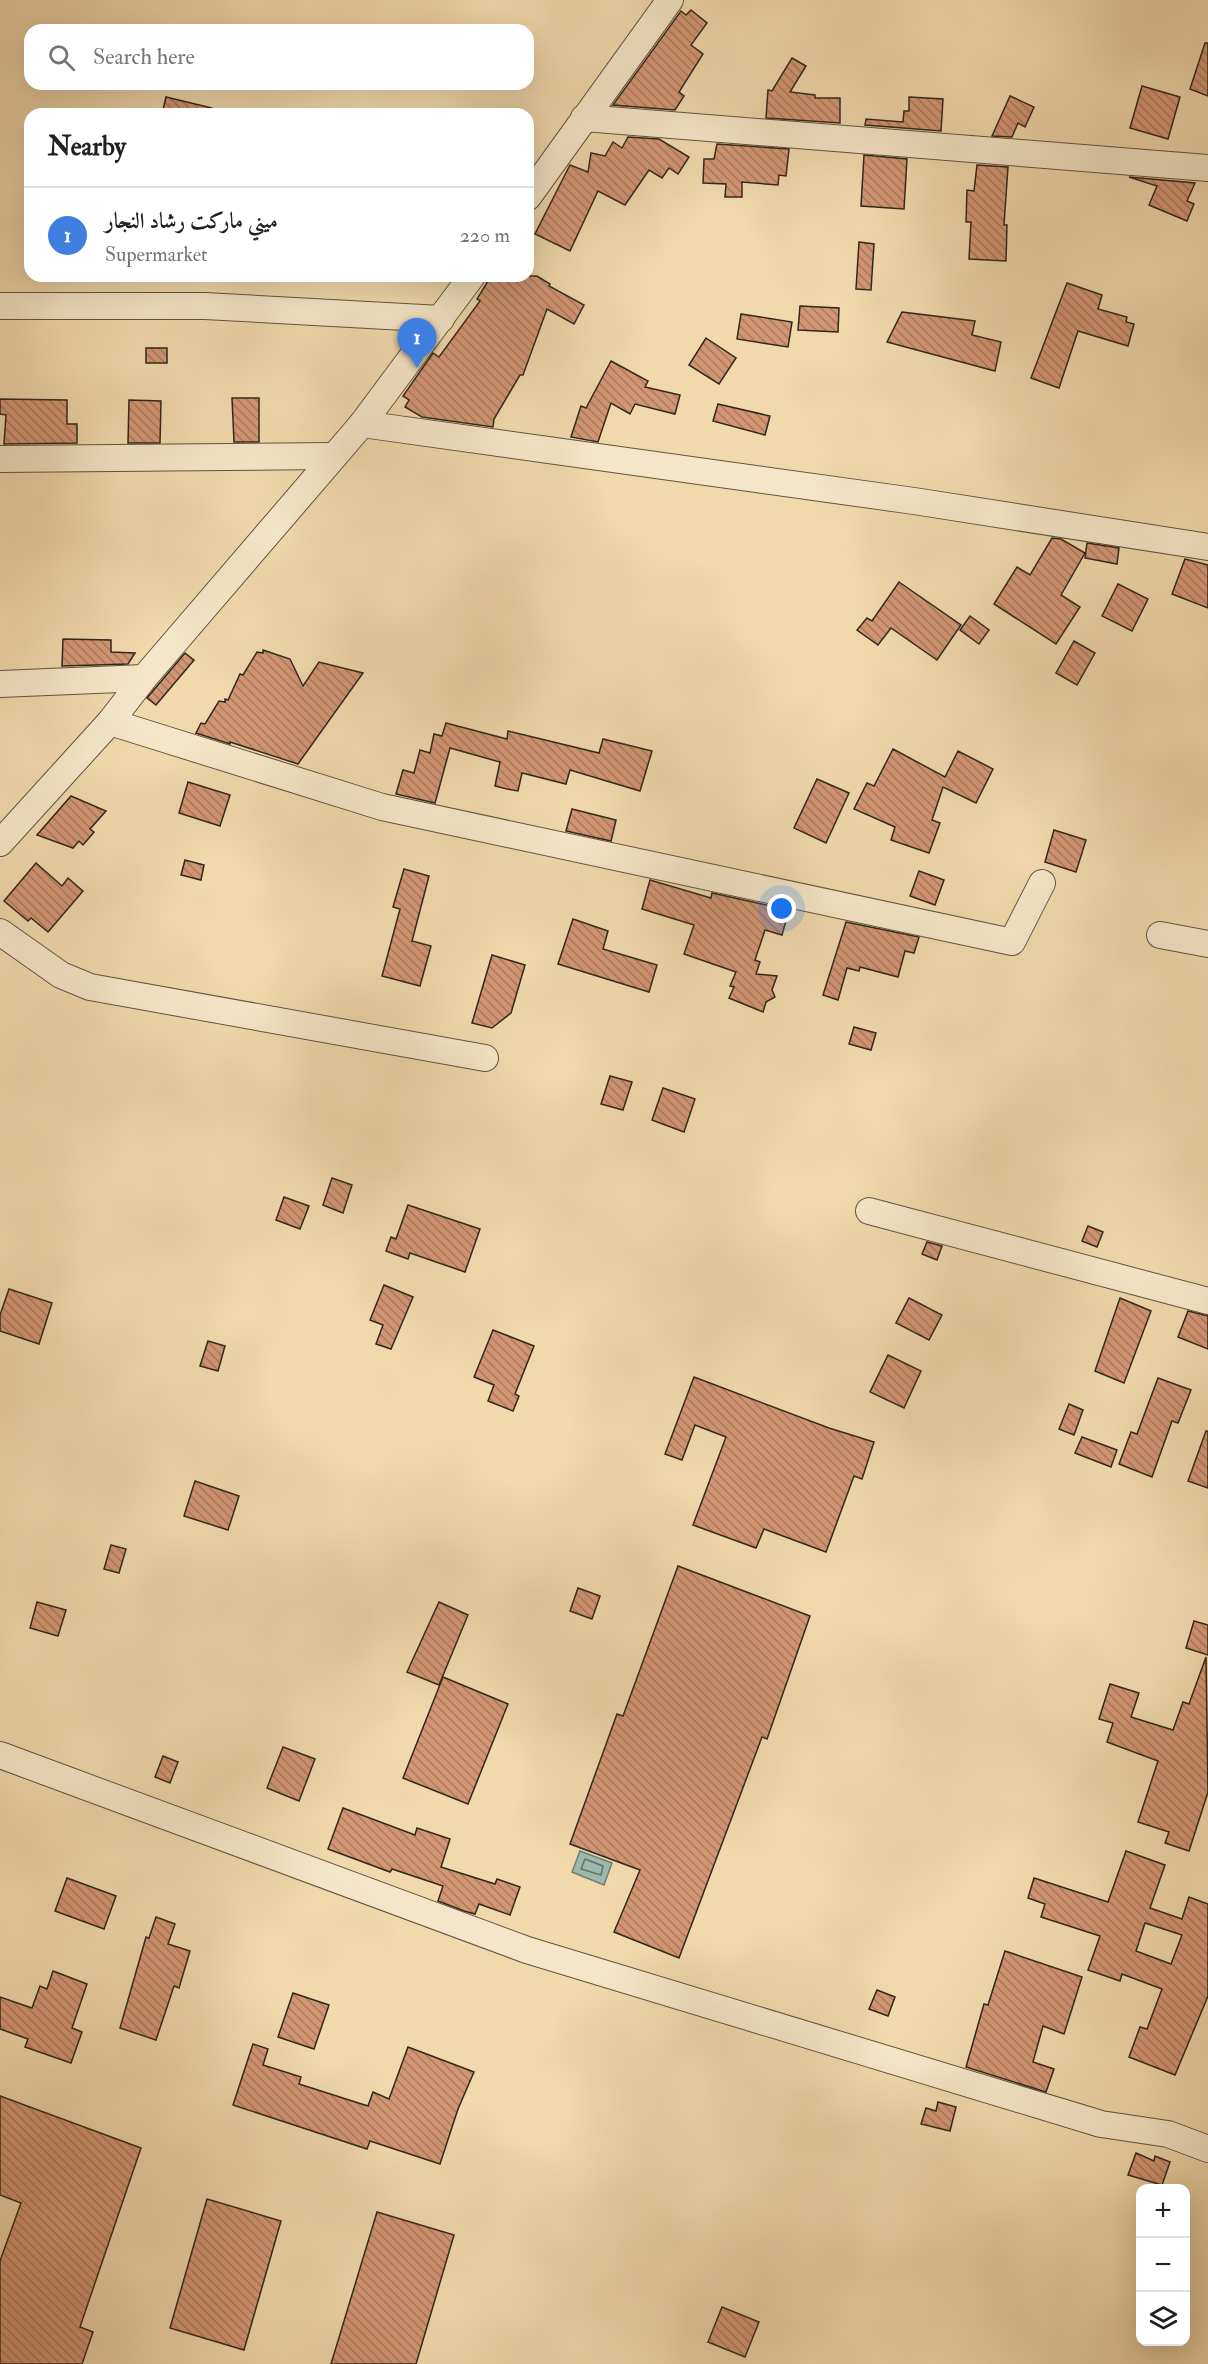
<!DOCTYPE html>
<html lang="en">
<head>
<meta charset="utf-8">
<style>
	:root { --surface:#fff; --page:#f6f6f6; --text:#202124; --muted:#757577; --line:#e0e0e0; --accent:#b45309 }
	body { margin:0; font-family:"IM FELL Double Pica",Amiri,serif; background:var(--page); color:var(--text) }
	.controls { position:absolute; right:18px; bottom:18px; display:grid; overflow:hidden; border-radius:12px; box-shadow:0 6px 24px #0002 }
	.controls button { width:54px; height:54px; display:grid; place-items:center; padding:0; border:0; border-bottom:2px solid var(--line); background:var(--surface); color:var(--text); font:30px sans-serif }
	.you { position:absolute; left:782px; top:909px; width:21px; height:21px; margin:-15px; border:4px solid #fff; border-radius:50%; background:#1a73e8; box-shadow:0 0 0 9px #1a73e833 }
	.badge { display:grid; place-items:center; width:39px; height:39px; border-radius:50%; background:var(--accent); color:#fff; font-size:20px; font-weight:700 }
	.pin { position:absolute; translate:-50% -50px; filter:drop-shadow(0 2px 3px #0008) }
	.pin::after { content:''; position:absolute; top:32px; width:21px; height:18px; background:inherit; clip-path:polygon(0 0,100% 0,50% 100%) }
	.list { margin:0; padding:0; list-style:none }
	h2 { display:flex; justify-content:space-between; align-items:center; height:78px; margin:0; padding:0 24px; font-size:26px }
	h2 small { font-size:20px; font-weight:400; color:var(--muted) }
	.list li { display:grid; grid-template-columns:39px 1fr auto; gap:18px; align-items:center; box-sizing:border-box; height:96px; padding:0 24px; border-top:2px solid var(--line) }
	.list b { display:block; font-size:22px; white-space:nowrap }
	.list p { margin:0; font-size:20px; white-space:nowrap; color:var(--muted) }
	.list em { font-size:20px; font-style:normal; color:var(--muted) }
	.icon { flex:none; width:33px; height:33px; fill:none; stroke:currentColor; stroke-width:2; stroke-linecap:round; stroke-linejoin:round }
	.map { position:relative; flex:none; width:1208px; height:2364px; overflow:hidden }
	.search { position:absolute; background:var(--surface); box-shadow:0 6px 24px #0002; left:24px; top:24px; width:510px; height:66px; display:flex; align-items:center; gap:15px; box-sizing:border-box; padding:0 21px; border-radius:18px; color:var(--muted); font-size:22px }
	.panel { position:absolute; background:var(--surface); box-shadow:0 6px 24px #0002; left:24px; top:108px; width:510px; height:174px; border-radius:18px }
	.map>svg:first-child { display:block }
	.water { fill:#9bbaad; stroke:#707f73; stroke-width:1.5 }
	.lines { fill:none; stroke-linecap:round; stroke-linejoin:round }
	.shore { stroke:#667065; stroke-width:1.5 }
	.building { fill:url(#building-back-hatch); stroke:#30271d; stroke-width:1.5; fill-rule:evenodd }
	.minor-casing { stroke:#605441; stroke-width:28 }
	.minor { stroke:#f6e6c9; stroke-width:26 }
</style>
</head>
<body>
<div class="map">
<svg width="1208" height="2364" viewBox="0 0 1208 2364">
	<defs>
		<pattern id="building-back-hatch" width="6" height="6" patternUnits="userSpaceOnUse" patternTransform="scale(1.5)"><rect width="6" height="6" fill="#d39673"/><path d="M-1 5l2 2M0 0l6 6M5-1l2 2" fill="none" stroke="#ac7a5e"/></pattern>
	</defs>
	<rect width="100%" height="100%" fill="#f1d9ac"/>
	<filter id="stains"><feTurbulence type="fractalNoise" baseFrequency=".00333" numOctaves="4"/><feColorMatrix values="0 0 0 0 .2 0 0 0 0 .09 0 0 0 0 .02 0 0 0 .5 -.17"/></filter>
	<radialGradient id="worn" r=".72"><stop offset=".6" stop-color="#630" stop-opacity="0"/><stop offset="1" stop-color="#630" stop-opacity=".3"/></radialGradient>
	<path class="water" d="M580,1851l32,12 -8,22 -32,-13z"/>
	<g class="lines">
		<path class="shore" d="M585,1859l18,7 -2,9 -20,-6z"/>
	</g>
	<g class="building">
		<path d="M691,10l16,13 -16,22 12,9 -24,38 5,4 -9,14 -62,-5 68,-94 5,4z"/>
		<path d="M1205,43h3v53l-18,-7z"/>
		<path d="M792,58l14,8 -16,26 25,3v3h25v25l-74,-5 2,-28 4,1z"/>
		<path d="M1142,86l38,11 -12,42 -38,-11z"/>
		<path d="M1010,96l24,11 -9,20 -7,-4 -6,14 -20,-1z"/>
		<path d="M166,97l46,11 -1,6h-49z"/>
		<path d="M909,97l34,2 -2,32 -76,-6 1,-6 37,3 1,-11h5z"/>
		<path d="M628,137l31,2 30,18 -11,17 -9,-6 -7,10 -13,-8 -24,35 -27,-14 -28,60 -35,-17 35,-69 18,7 3,-19 14,3 8,-14 9,6z"/>
		<path d="M717,144l72,5 -3,27 -7,-1 -1,10 -36,-3v15h-17l1,-13 -23,-1 1,-24h10z"/>
		<path d="M864,155l43,4 -3,50 -43,-3z"/>
		<path d="M977,165l31,2 -4,58h3l-1,36 -37,-2 2,-37h-5l1,-32 7,1z"/>
		<path d="M1129,177l66,6 -8,18 7,3 -7,17 -38,-16 8,-19z"/>
		<path d="M859,242l15,2 -3,46 -15,-1z"/>
		<path d="M491,276h46l13,8 -1,2 35,19 -10,19 -27,-15 -24,66h-3l-26,44 -1,8 -71,-10 -17,-10 4,-7 -6,-4 30,-43 6,4 41,-56 -3,-2z"/>
		<path d="M1067,283l35,12 -4,14 29,8 -1,5 8,2 -6,22 -50,-15 -19,57 -28,-10z"/>
		<path d="M800,306l39,2 -1,24 -40,-2z"/>
		<path d="M902,312l73,9 -3,14 29,7 -6,29 -108,-29z"/>
		<path d="M741,314l51,8 -4,25 -51,-8z"/>
		<path d="M706,338l30,20 -17,26 -30,-19z"/>
		<rect x="146" y="348" width="21" height="15"/>
		<path d="M611,361l37,20 -3,6 35,8 -5,19 -40,-10 -5,10 -19,-11 -13,39 -27,-5 10,-31 5,2z"/>
		<path d="M232,398h27v44h-25z"/>
		<path d="M0,399l67,1v24h10v19l-73,1 2,-29 -6,-1z"/>
		<path d="M129,400l32,1 -1,42h-32z"/>
		<path d="M718,404l52,12 -5,19 -52,-14z"/>
		<path d="M1052,538l9,1 24,14 -24,42 19,12 -24,37 -62,-40 23,-37 13,8z"/>
		<path d="M1087,543l32,5 -2,16 -32,-6z"/>
		<path d="M1185,559l23,6v43l-36,-14z"/>
		<path d="M899,582l62,43 -24,35 -46,-32 -13,17 -21,-15 10,-12 5,3z"/>
		<path d="M1118,584l30,15 -16,32 -30,-15z"/>
		<path d="M970,616l19,14 -10,14 -19,-14z"/>
		<path d="M63,639l48,1v12l24,1 -7,11 -66,2z"/>
		<path d="M1074,641l21,12 -18,32 -21,-12z"/>
		<path d="M263,650l27,9 13,27 16,-24 44,11 -65,91 -68,-22v2l-34,-11 5,-10 4,1 14,-23 6,1v-3l3,1 12,-26 3,1 14,-23 6,1z"/>
		<path d="M185,653l9,7 -38,45 -9,-7z"/>
		<path d="M446,723l61,16 1,-8 91,22 4,-14 49,12 -12,40 -70,-21 -4,14 -44,-11 -4,18 -11,-2 -12,-3 5,-24 -50,-14 -15,55 -39,-9 7,-24 11,3 6,-23 10,3 4,-19 8,2z"/>
		<path d="M893,749l52,28 13,-26 35,18 -17,34 -33,-16 -11,33 8,3 -11,30 -38,-13 4,-13 -41,-18 13,-26 7,3z"/>
		<path d="M817,779l32,14 -23,50 -32,-15z"/>
		<path d="M188,782l42,13 -10,31 -41,-13z"/>
		<path d="M71,796l35,15 -16,18 4,3 -11,13 -4,-4 -6,7 -36,-13z"/>
		<path d="M572,809l44,11 -5,21 -45,-10z"/>
		<path d="M1054,830l32,10 -10,32 -31,-10z"/>
		<path d="M185,860l19,5 -3,15 -20,-5z"/>
		<path d="M36,863l26,23 6,-8 15,13 -35,41 -17,-14 -3,3 -24,-20z"/>
		<path d="M404,869l25,7 -17,65 19,5 -11,40 -38,-10 18,-67 -7,-2z"/>
		<path d="M919,871l25,9 -9,25 -25,-9z"/>
		<path d="M650,880l61,18 1,-5 77,17 -7,25 -17,-5 -10,30 5,2 -4,12 21,2 -5,14 3,7 -9,5 -3,10 -34,-14 5,-11 -4,-1 6,-14 -52,-18 10,-29 -52,-16z"/>
		<path d="M573,919l35,12 -5,18 54,16 -8,27 -91,-28z"/>
		<path d="M846,922l73,15 -5,16 -9,-2 -7,26 -38,-10 -1,4 -12,-3 -9,32 -15,-5z"/>
		<path d="M492,955l33,10 -14,48 -19,15 -20,-5z"/>
		<path d="M854,1027l22,6 -5,17 -22,-6z"/>
		<path d="M610,1076l22,6 -9,28 -22,-6z"/>
		<path d="M663,1088l32,11 -11,33 -32,-12z"/>
		<path d="M332,1178l20,7 -9,28 -20,-8z"/>
		<path d="M284,1197l25,9 -9,23 -24,-9z"/>
		<path d="M408,1205l72,24 -15,43 -55,-19 -2,6 -22,-8 5,-14 5,2z"/>
		<path d="M1088,1226l15,6 -6,15 -15,-6z"/>
		<path d="M927,1242l15,4 -5,14 -15,-6z"/>
		<path d="M384,1285l29,12 -22,52 -15,-5 7,-19 -13,-5z"/>
		<path d="M9,1289l43,14 -13,41 -39,-13v-16z"/>
		<path d="M909,1298l33,17 -13,25 -33,-17z"/>
		<path d="M1120,1298l31,13 -27,72 -29,-12z"/>
		<path d="M1188,1311l20,5v33l-30,-12z"/>
		<path d="M493,1330l41,16 -19,48 4,2 -6,15 -25,-10 6,-16 -20,-8z"/>
		<path d="M208,1341l17,5 -7,25 -18,-5z"/>
		<path d="M888,1355l33,16 -17,37 -34,-16z"/>
		<path d="M694,1377l135,51 45,14 -12,37 -8,-3 -28,76 -62,-23 -8,19 -63,-23 33,-88 -31,-12 -13,35 -17,-6z"/>
		<path d="M1158,1378l33,12 -13,33 -6,-2 -20,56 -33,-13 12,-32 6,2z"/>
		<path d="M1069,1404l14,6 -9,25 -15,-6z"/>
		<path d="M1206,1431h2v57l-20,-7z"/>
		<path d="M1082,1437l35,13 -6,17 -36,-14z"/>
		<path d="M195,1481l44,15 -11,34 -44,-14z"/>
		<path d="M111,1545l15,4 -7,24 -15,-4z"/>
		<path d="M678,1566l132,50 -43,123 -5,-2 -83,221 -65,-26 26,-62 -70,-26 47,-130 6,2z"/>
		<path d="M578,1588l22,8 -8,23 -22,-8z"/>
		<path d="M37,1602l29,8 -8,26 -28,-8z"/>
		<path d="M439,1602l29,13 -29,70 -32,-13z"/>
		<path d="M1194,1621l14,4v30l-22,-7z"/>
		<path d="M1206,1657l2,135 -19,59 -24,-8 4,-11 -31,-10 20,-61 -51,-19 6,-19 -14,-4 11,-35 29,9 -8,24 42,13 10,-28 6,2z"/>
		<path d="M443,1677l65,27 -40,100 -65,-26z"/>
		<path d="M283,1747l32,12 -16,42 -32,-13z"/>
		<path d="M163,1756l15,6 -8,21 -15,-6z"/>
		<path d="M343,1808l72,27 2,-7 33,11 -9,28 54,17 2,-5 23,8 -10,28 -31,-11 -4,10 -11,-3 -26,-10 5,-15 -51,-17 -2,3 -62,-23z"/>
		<path d="M1126,1851l39,14 -15,43 32,11 7,-22 19,7v92l-33,79 -46,-18 11,-30 7,2 15,-40 -40,-15 -2,7 -32,-11 12,-34 -59,-19 4,-13 -17,-6 6,-20 74,24zM1145,1923l37,12 -11,29 -35,-13z"/>
		<path d="M67,1878l49,18 -12,33 -49,-18z"/>
		<path d="M156,1917l19,7 -7,20 22,7 -11,37 -5,-2 -18,54 -36,-12 26,-91 3,1z"/>
		<path d="M1005,1951l77,26 -18,57 -21,-8 -10,36 21,7 -8,23 -80,-25 18,-63 4,1z"/>
		<path d="M53,1971l34,13 -15,44 10,4 -11,31 -46,-16 3,-8 -28,-10v-32l32,11 8,-22 7,3z"/>
		<path d="M877,1990l18,7 -7,19 -19,-7z"/>
		<path d="M293,1993l36,12 -15,44 -36,-12z"/>
		<path d="M253,2044l15,5 -5,16 38,12 -2,7 69,22 5,-14 16,7 19,-52 66,25 -16,37 -18,55 -70,-23 -3,8 -134,-44z"/>
		<path d="M0,2096l141,52 -61,179 13,5 -11,32h-82v-103l21,-58 -21,-8z"/>
		<path d="M938,2102l18,5 -6,24 -29,-7 5,-16 10,3z"/>
		<path d="M1136,2153l18,8 1,-5 15,6 -8,23 -34,-10z"/>
		<path d="M207,2199l74,22 -37,129 -74,-22z"/>
		<path d="M377,2212l77,23 -38,129h-85z"/>
		<path d="M722,2307l37,15 -14,35 -37,-15z"/>
	</g>
	<g class="lines">
		<g class="minor-casing">
			<g id="minor">
				<path d="M584,118l624,50"/>
				<path d="M528,197l142,-197"/>
				<path d="M0,306h205l236,13"/>
				<path d="M362,424l552,77 294,46"/>
				<path d="M0,459l332,-3"/>
				<path d="M0,684l144,-6"/>
				<path d="M110,722l272,85 630,135 30,-59"/>
				<path d="M0,843l110,-121 34,-44 218,-254 110,-148"/>
				<path d="M0,932l61,43 29,12 395,71"/>
				<path d="M1160,935l48,9"/>
				<path d="M869,1211l339,90"/>
				<path d="M0,1755l527,195 574,174 67,10 40,15"/>
			</g>
		</g>
		<use href="#minor" class="minor"/>
	</g>
	<rect width="100%" height="100%" filter="url(#stains)"/>
	<rect width="100%" height="100%" fill="url(#worn)"/>
</svg>
<div class="controls">
<button>+</button>
<button>−</button>
<button><svg class="icon" aria-label="layers" viewBox="0 0 24 24"><path d="M12 4l9 5-9 5-9-5zM3 14l9 5 9-5"/></svg></button>
</div>
<div class="you"></div>
<div class="pin badge" style="left:417px;top:368px;background:#3f7fe0">1</div>
<div class="search"><svg class="icon" aria-label="search" viewBox="0 0 24 24"><circle cx="10" cy="10" r="6"/><path d="M15 15l6 6"/></svg>Search here</div>
<section class="panel">
<h2>Nearby<small></small></h2>
<ul class="list">
<li><span class="badge" style="background:#3f7fe0">1</span><div><b>ميني ماركت رشاد النجار</b><p>Supermarket</p></div><em>220 m</em></li>
</ul>
</section>
</div>
</body>
</html>
